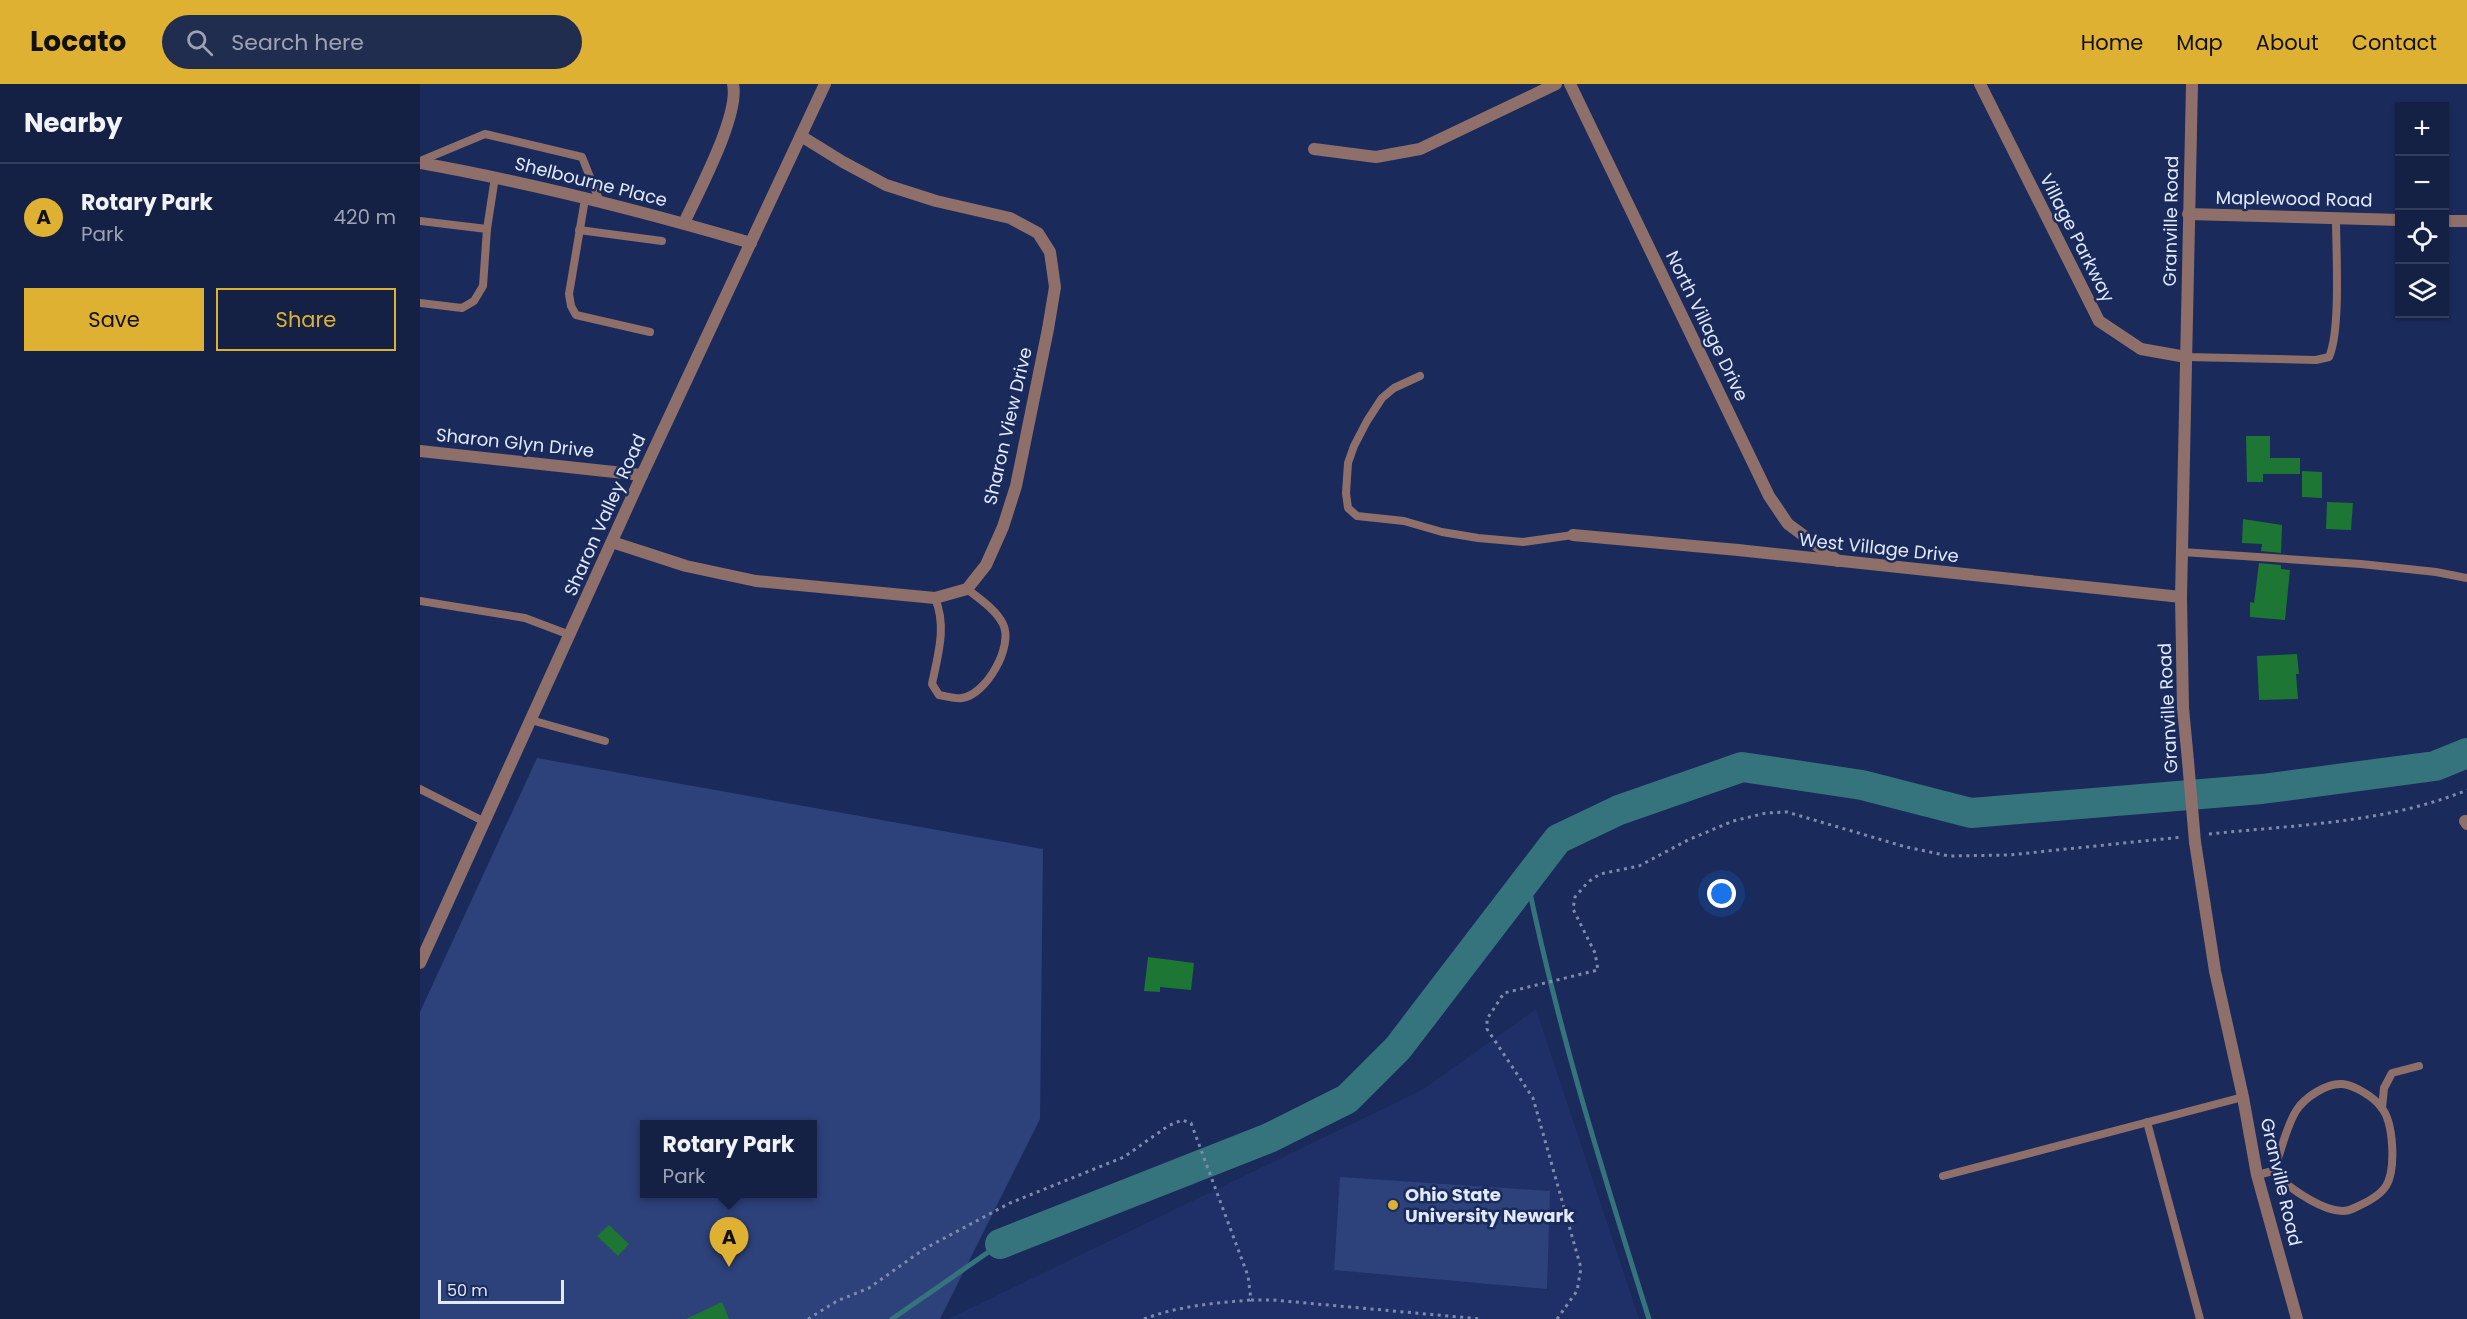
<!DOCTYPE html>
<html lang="en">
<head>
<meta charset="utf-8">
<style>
	:root { --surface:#142044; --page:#212d4f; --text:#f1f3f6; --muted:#9da3b2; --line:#333e5d; --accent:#deb133 }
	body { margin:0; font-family:Poppins,sans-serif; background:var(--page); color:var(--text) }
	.controls { position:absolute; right:18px; top:18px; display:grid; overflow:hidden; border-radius:0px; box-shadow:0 2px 4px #0004 }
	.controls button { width:54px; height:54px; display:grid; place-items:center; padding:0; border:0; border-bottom:2px solid var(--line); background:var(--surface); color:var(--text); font:30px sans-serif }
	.scale { position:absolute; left:18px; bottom:15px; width:126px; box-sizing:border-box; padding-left:6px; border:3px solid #e1e9fc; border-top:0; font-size:16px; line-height:21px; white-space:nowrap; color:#e1e9fc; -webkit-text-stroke:4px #1a2a5b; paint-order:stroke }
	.you { position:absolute; left:1302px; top:810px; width:21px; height:21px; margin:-15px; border:4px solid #fff; border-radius:50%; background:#1a73e8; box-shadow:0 0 0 9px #1a73e833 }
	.badge { display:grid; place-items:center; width:39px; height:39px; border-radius:50%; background:var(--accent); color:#111; font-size:20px; font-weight:700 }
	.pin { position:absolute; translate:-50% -50px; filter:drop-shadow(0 2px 3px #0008) }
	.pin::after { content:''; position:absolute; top:32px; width:21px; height:18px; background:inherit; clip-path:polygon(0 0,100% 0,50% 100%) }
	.popup { position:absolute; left:220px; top:1036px; width:177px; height:78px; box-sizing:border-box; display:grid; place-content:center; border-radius:0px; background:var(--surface); filter:drop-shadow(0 2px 4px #0005); font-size:20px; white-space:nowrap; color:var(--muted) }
	.popup b { font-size:22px; color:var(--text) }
	.popup::after { content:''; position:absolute; left:50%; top:100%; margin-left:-12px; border:12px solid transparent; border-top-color:var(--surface) }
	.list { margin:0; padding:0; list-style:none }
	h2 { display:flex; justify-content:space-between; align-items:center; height:78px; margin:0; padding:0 24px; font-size:26px }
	h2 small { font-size:20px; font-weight:400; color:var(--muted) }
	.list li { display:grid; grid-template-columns:39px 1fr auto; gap:18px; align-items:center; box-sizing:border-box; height:108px; padding:0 24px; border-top:2px solid var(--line) }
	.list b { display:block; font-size:22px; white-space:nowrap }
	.list p { margin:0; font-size:20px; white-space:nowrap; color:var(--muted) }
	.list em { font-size:20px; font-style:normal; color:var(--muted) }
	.actions { display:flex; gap:12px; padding:18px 24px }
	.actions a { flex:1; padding:14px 0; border:2px solid var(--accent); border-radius:0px; text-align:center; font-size:21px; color:var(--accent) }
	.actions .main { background:var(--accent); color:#111 }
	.icon { flex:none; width:33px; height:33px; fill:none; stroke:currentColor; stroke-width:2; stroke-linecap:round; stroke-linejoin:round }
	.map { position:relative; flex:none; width:2047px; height:1235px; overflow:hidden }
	header { display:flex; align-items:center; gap:36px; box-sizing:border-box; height:84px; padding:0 30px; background:var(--accent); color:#111 }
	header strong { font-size:28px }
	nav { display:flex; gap:33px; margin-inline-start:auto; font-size:21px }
	.search { width:420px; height:54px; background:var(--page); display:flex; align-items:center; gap:15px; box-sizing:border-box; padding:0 21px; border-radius:33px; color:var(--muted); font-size:22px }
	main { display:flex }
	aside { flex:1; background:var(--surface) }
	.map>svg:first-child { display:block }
	.built { fill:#1f3068 }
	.green { fill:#2d417b; fill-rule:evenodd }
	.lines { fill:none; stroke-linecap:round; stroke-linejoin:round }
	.stream { stroke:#35747d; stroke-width:5 }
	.river { stroke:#35747d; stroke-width:30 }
	.building { fill:#1d7633 }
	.path { stroke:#7e8aac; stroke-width:3; stroke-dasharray:3 4.5; stroke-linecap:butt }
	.service { stroke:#8e6f6a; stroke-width:8 }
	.minor { stroke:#8e6f6a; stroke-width:12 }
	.tertiary { stroke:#8e6f6a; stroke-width:12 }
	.tertiary-bridge { stroke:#8e6f6a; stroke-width:12 }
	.poi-dot { fill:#deb133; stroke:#1a2a5b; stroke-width:2 }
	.labels { text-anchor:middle; stroke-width:5; stroke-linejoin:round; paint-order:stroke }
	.street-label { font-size:18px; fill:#e1e9fc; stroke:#1a2a5b }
	.poi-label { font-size:18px; font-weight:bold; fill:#e1e9fc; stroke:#1a2a5b; text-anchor:start }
</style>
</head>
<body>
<header>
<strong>Locato</strong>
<div class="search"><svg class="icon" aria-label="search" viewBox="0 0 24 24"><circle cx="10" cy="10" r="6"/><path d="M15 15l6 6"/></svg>Search here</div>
<nav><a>Home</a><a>Map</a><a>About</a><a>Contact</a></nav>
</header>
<main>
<aside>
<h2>Nearby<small></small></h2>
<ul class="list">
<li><span class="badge">A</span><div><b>Rotary Park</b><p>Park</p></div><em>420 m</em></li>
</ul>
<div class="actions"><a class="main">Save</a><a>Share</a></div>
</aside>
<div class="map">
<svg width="2047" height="1235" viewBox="0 0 2047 1235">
	<rect width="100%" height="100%" fill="#1a2a5b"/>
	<path class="built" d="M1116,925l103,310h-691l474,-229z"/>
	<g class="green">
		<path d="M117,674l506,91 -3,270 -100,200h-520v-307zM225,1040h168v70h-168z"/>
		<path d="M920,1093l210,14 -3,98 -213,-19z"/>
	</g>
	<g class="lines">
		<g class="stream">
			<path d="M1107,794c30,149 76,295 122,441"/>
			<path d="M472,1235l108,-75"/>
		</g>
		<path class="river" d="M580,1160l269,-106 78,-39 51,-51 160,-209 61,-29 123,-43 120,18 109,28 291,-24 173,-23 32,-13"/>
	</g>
	<g class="building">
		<path d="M1826,352h24v22h30v16h-37v8h-16z"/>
		<path d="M1882,387l20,1v26l-20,-1z"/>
		<path d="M1907,418l26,1 -2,27 -25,-1z"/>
		<path d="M1823,435l39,6 -1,28 -20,-2 1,-7 -20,-1z"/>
		<path d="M1839,479l22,2v4l9,1 -5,50 -35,-3v-15l4,1z"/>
		<path d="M1877,570l2,20h-3l2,25 -39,1 -2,-44z"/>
		<path d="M728,873l46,6 -3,27 -31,-3v5l-16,-1z"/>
		<path d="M189,1141l20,19 -11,12 -21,-20z"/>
		<path d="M302,1218l7,17h-43z"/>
	</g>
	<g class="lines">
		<g class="path">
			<path d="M1789,750c86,-9 178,-11 258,-44"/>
			<path d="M388,1235l29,-18 32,-13 55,-39 86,-46 114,-46 44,-31 14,-6 9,3 57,153 3,24h22l208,19"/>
			<path d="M724,1235c34,-13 71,-16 107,-19"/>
			<path d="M1137,1235l20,-28 4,-23 -48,-170 -46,-69v-10l17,-26 94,-23 -3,-17 -22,-44 2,-12 13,-15 12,-8 39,-8 49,-26 45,-19 33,-8 21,-1 119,35 43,9 60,-1 173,-18"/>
		</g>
		<g class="service">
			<path d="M0,77l65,-27 97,23 18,45"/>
			<path d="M165,115l-16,95 2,12 5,9 74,17"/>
			<path d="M0,137l67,8"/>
			<path d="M159,146l83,11"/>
			<path d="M0,219l42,5 12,-7 9,-15 4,-57 8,-52"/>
			<path d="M1766,273l130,3 13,-3c12,-27 7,-106 7,-139"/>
			<path d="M1000,292l-26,12 -12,10 -15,23 -13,25 -6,17 -2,30 2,15 9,8 47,5 38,11 36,6 45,4 50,-7"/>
			<path d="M1762,468l179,12 75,8 31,6"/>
			<path d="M515,514c12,29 3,56 -3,86l7,11c7,1 16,4 23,3 24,-3 52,-52 41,-74 -7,-14 -23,-25 -36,-35"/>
			<path d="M0,517l105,17 45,17"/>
			<path d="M111,636l74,21"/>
			<path d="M0,705l65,33"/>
			<path d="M1962,1024l2,-20 8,-15 27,-7"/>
			<path d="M1727,1038l53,197"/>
			<path d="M1837,1091l16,-4c8,-18 13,-44 23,-60 8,-13 30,-28 46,-27 12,1 32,13 39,23 13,15 15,63 5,79 -7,11 -23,18 -34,23 -21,10 -65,-22 -79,-38"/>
			<path d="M1523,1092l300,-79"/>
		</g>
		<g class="minor">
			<path d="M1150,0l199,412 19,28 50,37"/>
			<path d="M1560,0l119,237 42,28 45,8"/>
			<path d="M894,65l62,8 44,-8 136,-65"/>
			<path d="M0,79c112,20 222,48 331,80"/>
			<path d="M1768,130l212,6"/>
			<path d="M2024,137h23"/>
			<path d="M264,139c14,-31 56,-108 49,-139"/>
			<path d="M0,367l222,24"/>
			<path d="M1153,451l165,15 443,47"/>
			<path d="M192,458l74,24 70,15 179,17 32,-9 19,-24 17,-38 13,-41 32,-157 7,-42 -5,-35 -12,-19 -28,-15 -74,-17 -50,-16 -43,-23 -42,-26"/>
			<path d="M2045,737l2,3"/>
		</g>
		<g class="tertiary">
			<path d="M1768,677l-5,-53 -2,-111 11,-513"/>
			<path d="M1775,758l20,129 28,126 14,78 40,144"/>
			<path d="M0,879l222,-488 183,-391"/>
		</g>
		<path class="tertiary-bridge" d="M1768,677l7,81"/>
	</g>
	<circle class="poi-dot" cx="973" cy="1121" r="6"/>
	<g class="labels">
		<g class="street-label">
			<text transform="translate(171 98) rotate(14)" y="6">Shelbourne Place</text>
			<text transform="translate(1874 115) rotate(1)" y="6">Maplewood Road</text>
			<text transform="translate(1751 137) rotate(-89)" y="6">Granville Road</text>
			<text transform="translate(1657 154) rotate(63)" y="6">Village Parkway</text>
			<text transform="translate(1287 242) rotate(64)" y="6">North Village Drive</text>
			<text transform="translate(588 342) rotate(-77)" y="6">Sharon View Drive</text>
			<text transform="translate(95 359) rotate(6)" y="6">Sharon Glyn Drive</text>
			<text transform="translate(185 431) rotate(-66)" y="6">Sharon Valley Road</text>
			<text transform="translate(1459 464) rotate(6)" y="6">West Village Drive</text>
			<text transform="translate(1748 624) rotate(-93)" y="6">Granville Road</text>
			<text transform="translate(1861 1098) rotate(77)" y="6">Granville Road</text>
		</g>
		<g class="poi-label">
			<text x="985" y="1117">Ohio State<tspan x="985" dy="21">University Newark</tspan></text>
		</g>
	</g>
</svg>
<div class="controls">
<button>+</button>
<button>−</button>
<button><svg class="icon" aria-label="locate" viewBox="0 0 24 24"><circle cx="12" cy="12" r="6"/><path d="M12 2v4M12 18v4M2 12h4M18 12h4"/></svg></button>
<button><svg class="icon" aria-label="layers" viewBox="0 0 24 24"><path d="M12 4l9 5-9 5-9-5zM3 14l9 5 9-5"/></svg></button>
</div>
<div class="scale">50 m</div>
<div class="you"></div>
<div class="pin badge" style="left:309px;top:1183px">A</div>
<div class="popup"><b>Rotary Park</b>Park</div>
</div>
</main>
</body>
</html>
